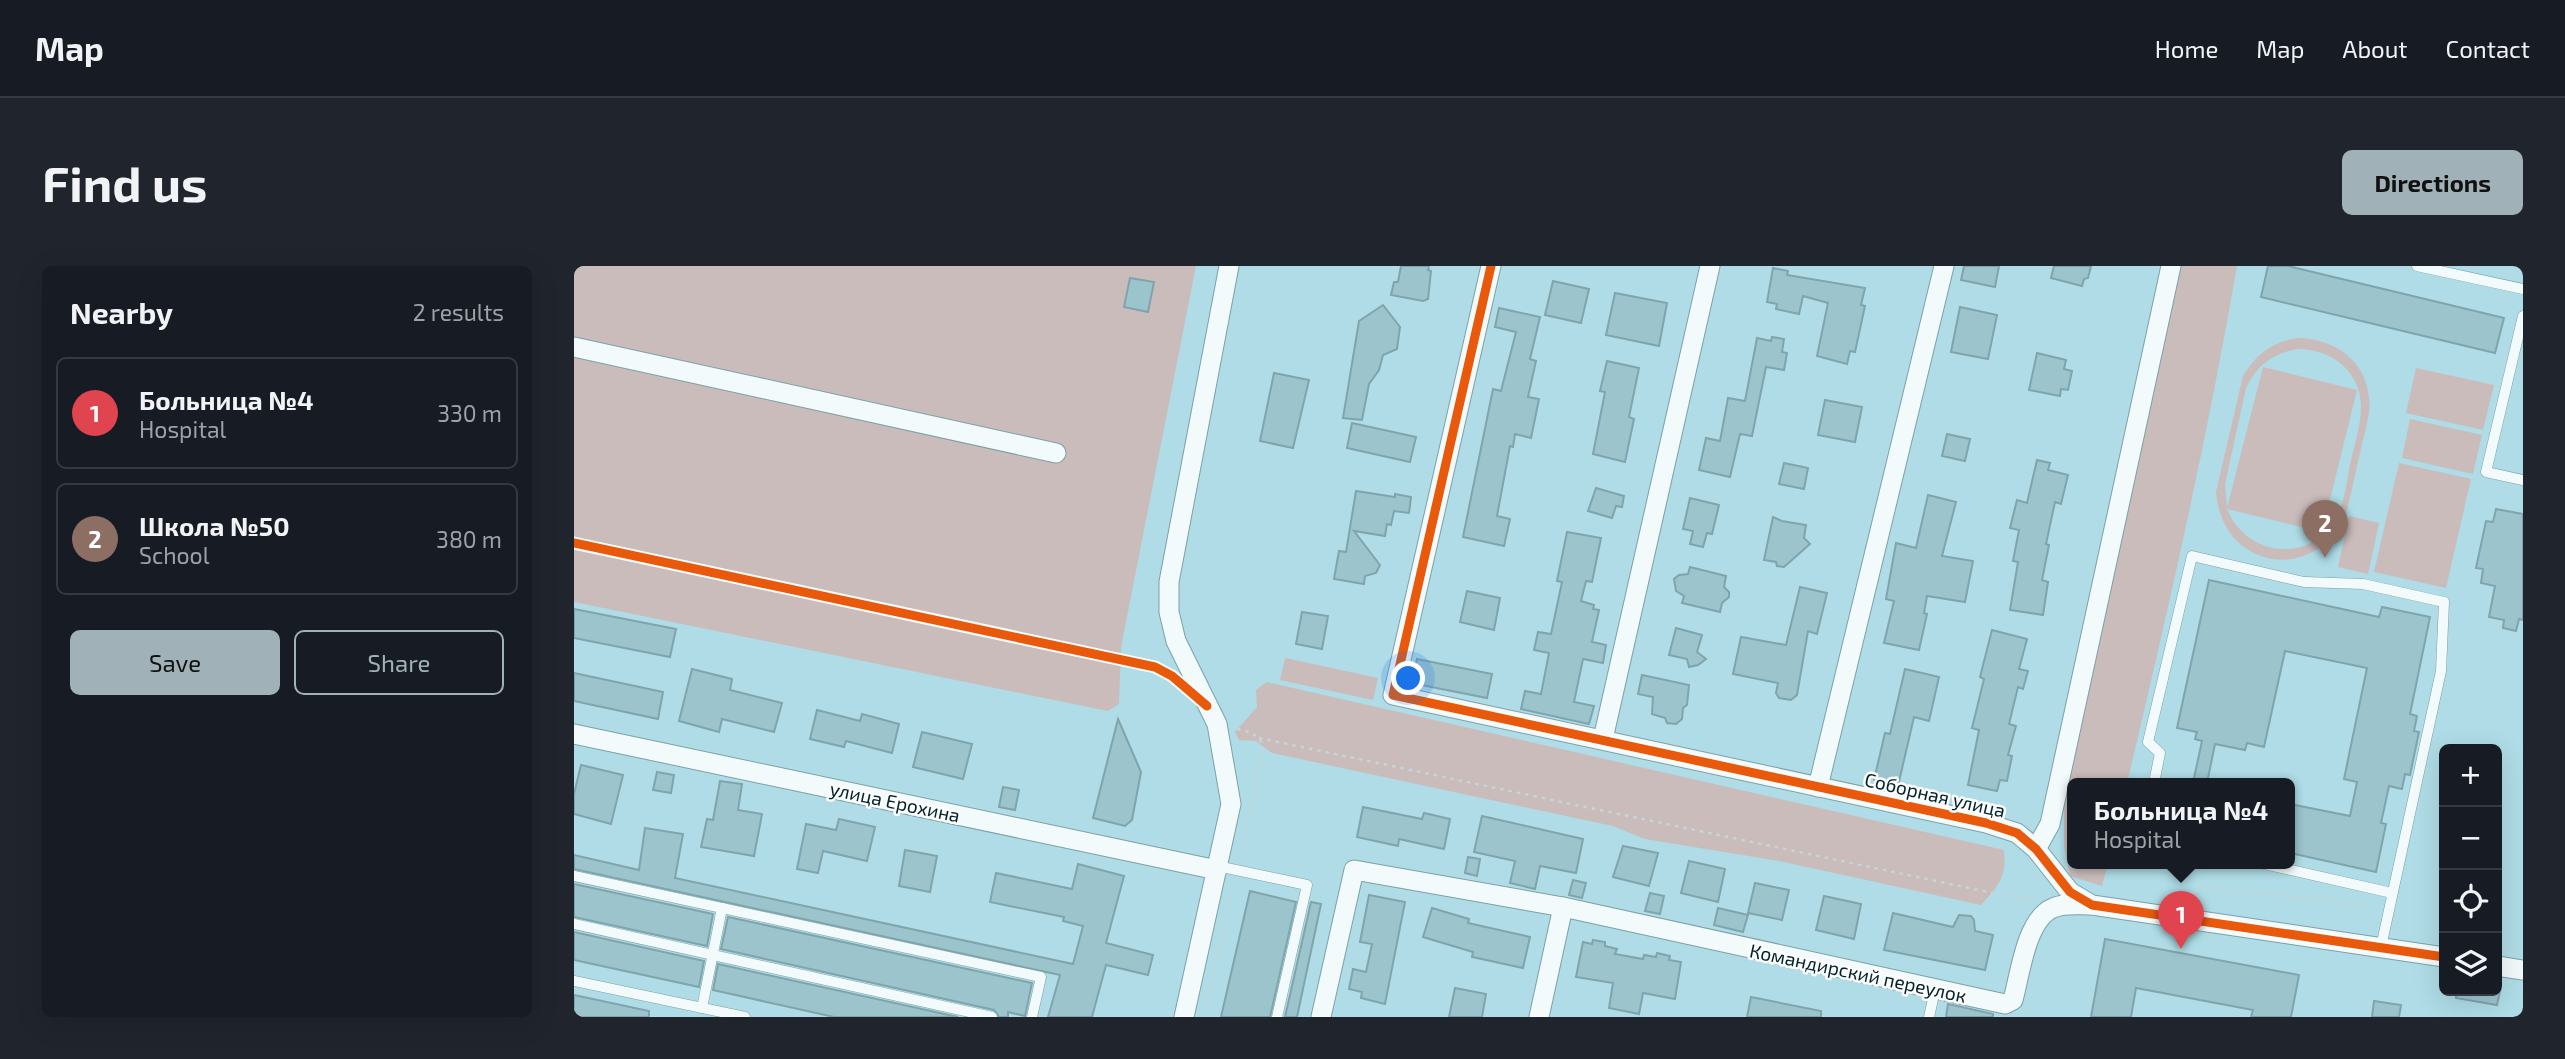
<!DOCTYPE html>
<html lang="en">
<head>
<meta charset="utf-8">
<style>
	:root { --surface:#171b24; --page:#20242c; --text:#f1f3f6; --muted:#9ea1a6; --line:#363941; --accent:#a0b2b7 }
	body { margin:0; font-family:"Exo 2",sans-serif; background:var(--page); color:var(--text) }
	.controls { position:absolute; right:21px; bottom:21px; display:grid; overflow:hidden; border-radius:10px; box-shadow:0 7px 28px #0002 }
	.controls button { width:63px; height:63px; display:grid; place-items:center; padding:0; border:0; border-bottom:2px solid var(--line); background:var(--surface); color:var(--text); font:35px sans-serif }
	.you { position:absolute; left:835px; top:413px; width:24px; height:24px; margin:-18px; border:5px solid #fff; border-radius:50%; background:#1a73e8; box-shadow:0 0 0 10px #1a73e833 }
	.badge { display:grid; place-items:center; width:46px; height:46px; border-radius:50%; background:var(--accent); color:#fff; font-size:23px; font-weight:700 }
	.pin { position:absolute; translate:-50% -58px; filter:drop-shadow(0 2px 4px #0008) }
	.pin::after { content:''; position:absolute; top:37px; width:24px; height:21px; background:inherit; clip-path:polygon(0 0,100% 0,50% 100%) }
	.popup { position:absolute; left:1493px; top:512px; width:228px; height:91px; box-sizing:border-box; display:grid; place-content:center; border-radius:10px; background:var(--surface); filter:drop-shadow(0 2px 5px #0005); font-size:23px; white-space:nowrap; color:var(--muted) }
	.popup b { font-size:26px; color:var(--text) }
	.popup::after { content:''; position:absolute; left:50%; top:100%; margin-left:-14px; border:14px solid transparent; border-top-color:var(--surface) }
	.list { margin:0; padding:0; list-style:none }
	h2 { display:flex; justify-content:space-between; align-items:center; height:91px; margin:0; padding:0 28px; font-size:30px }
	h2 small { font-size:23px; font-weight:400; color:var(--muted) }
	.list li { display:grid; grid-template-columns:46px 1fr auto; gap:21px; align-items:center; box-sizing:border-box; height:112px; margin:0 14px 14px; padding:0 14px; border:2px solid var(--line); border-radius:10px }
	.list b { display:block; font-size:26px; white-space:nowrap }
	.list p { margin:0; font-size:23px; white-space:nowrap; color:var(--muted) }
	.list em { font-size:23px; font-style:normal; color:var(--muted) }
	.actions { display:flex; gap:14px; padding:21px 28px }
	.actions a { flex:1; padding:16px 0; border:2px solid var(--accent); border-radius:10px; text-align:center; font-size:24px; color:var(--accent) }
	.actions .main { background:var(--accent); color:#111 }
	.icon { flex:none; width:38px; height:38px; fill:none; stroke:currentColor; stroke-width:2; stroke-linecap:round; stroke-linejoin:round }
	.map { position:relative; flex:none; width:1949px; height:751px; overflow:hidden; border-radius:10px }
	header { display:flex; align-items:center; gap:42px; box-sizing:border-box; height:98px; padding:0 35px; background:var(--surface); border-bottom:2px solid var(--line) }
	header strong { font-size:33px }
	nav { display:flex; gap:38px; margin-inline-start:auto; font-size:24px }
	.intro { display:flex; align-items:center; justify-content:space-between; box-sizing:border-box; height:168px; padding:0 42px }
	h1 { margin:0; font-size:49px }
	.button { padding:18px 32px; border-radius:10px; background:var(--accent); color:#111; font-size:24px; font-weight:700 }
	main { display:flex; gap:42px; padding:0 42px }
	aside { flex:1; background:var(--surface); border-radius:10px; box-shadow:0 7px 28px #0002 }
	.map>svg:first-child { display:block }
	.green { fill:#c9bcba; fill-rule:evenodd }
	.building { fill:#9cc4cd; stroke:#80a4ac; stroke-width:2 }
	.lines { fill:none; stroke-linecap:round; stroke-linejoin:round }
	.service-casing { stroke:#7ca1a8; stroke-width:11 }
	.minor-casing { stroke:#7ca1a8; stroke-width:21 }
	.path { stroke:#c6d5d8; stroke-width:2.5; stroke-dasharray:3.5 5; stroke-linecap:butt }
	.service { stroke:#f3fafb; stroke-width:10 }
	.minor { stroke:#f3fafb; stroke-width:19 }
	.cycleway-casing { stroke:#fcfcfc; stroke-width:13 }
	.cycleway { stroke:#e8590c; stroke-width:9 }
	.labels { text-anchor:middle; stroke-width:5; stroke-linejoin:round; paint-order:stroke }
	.street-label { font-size:19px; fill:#002229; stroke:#fcfcfc }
</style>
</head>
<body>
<header>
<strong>Map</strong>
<nav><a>Home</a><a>Map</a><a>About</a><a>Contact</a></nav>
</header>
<div class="intro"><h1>Find us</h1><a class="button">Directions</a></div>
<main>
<aside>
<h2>Nearby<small>2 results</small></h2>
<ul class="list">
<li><span class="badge" style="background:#e0444e">1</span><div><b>Больница №4</b><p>Hospital</p></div><em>330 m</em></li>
<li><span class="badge" style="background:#8d6e63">2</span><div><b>Школа №50</b><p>School</p></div><em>380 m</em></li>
</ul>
<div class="actions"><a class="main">Save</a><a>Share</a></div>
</aside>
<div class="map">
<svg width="1949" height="751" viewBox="0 0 1949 751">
	<rect width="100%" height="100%" fill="#afdce6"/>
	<g class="green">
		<path d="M0,0h622l-75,381 -2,57 -11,7 -534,-109z"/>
		<path d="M1606,0h57c-30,174 -69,345 -110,517h-55v80h36l-6,23 -32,-10 -6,-30v-50z"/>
		<path d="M1725,72c35,1 67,22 70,60 2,14 -3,29 -6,42 -6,25 -11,50 -17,74 -31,71 -124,56 -130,-22l27,-116c13,-22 30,-35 56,-38zM1724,83c33,0 63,22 63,58 0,19 -7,39 -11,58 -4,20 -6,45 -19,61 -30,39 -87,26 -104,-17l95,23 35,-142 -94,-23 -36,141 -2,-24 21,-96c11,-23 27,-35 52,-39z"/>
		<path d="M1842,102l78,17 -11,45 -77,-17z"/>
		<path d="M1836,153l72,16 -9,39 -71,-16z"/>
		<path d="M1825,197l72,16 -25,109 -72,-16z"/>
		<path d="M1775,250l30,7 -11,51 -30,-7z"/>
		<path d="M711,392l93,20 -5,22 -93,-20z"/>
		<path d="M693,416l737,168c3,26 -5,36 -23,55l-202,-44 -134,-22 -32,-13 -341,-73 -16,-12 -17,-1 -4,-8 22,-25 -1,-17z"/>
	</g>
	<g class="building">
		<path d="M827,0h28l-1,4 3,1 -3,28 -5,2 -32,-6 3,-13h4z"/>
		<path d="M1390,0h35l-4,21 -34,-7z"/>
		<path d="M1480,0h37l-3,12 -4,1 -2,7 -31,-8z"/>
		<path d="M1694,0h20l216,52 -9,35 -234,-56z"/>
		<path d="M1199,2l15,3 -1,4 78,13 -4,17 4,1 -10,46 -5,-1 -3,13 -30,-8 11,-53 -25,-7 -4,18 -23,-5 1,-5 -10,-2z"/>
		<path d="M556,12l24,4 -6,30 -24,-5z"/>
		<path d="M979,15l36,8 -8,34 -36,-8z"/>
		<path d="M1041,27l52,10 -8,43 -53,-11z"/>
		<path d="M809,39l17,22 -3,22 -14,6 -4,15 -10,14 -7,36 -19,-2 16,-97z"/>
		<path d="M1386,41l37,8 -9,44 -37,-7z"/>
		<path d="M925,42l41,9 -10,42 6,2 -8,36 11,2 -8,39 -16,-4 -2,13 -3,-1 -13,70 13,3 -6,27 -41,-9 30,-148 8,2 15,-59 -21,-5z"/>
		<path d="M1198,71l12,2 -2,13 5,1 -3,17 -18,-3 -14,69 -12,-2 -10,43 -31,-7 7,-32 14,3 8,-43 17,3 12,-63 14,3z"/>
		<path d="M1463,87l29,7 -2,9 8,2 -4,19 -7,-1 -1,7 -31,-6z"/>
		<path d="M1033,95l32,7 -10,49 5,2 -9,43 -32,-8 12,-62 -5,-1z"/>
		<path d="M700,107l35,7 -16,68 -33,-7z"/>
		<path d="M1251,134l37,7 -7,35 -37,-7z"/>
		<path d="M778,157l64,14 -6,25 -63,-14z"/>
		<path d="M1373,168l23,5 -5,22 -23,-5z"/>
		<path d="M1463,194l13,3 -2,7 20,5 -7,29 -6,-2 -9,42 3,1 -7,35 6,2 -5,33 -33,-5 8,-48 -5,-1 6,-31 -9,-2 7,-28 10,3z"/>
		<path d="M1210,197l24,5 -4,21 -25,-5z"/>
		<path d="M1022,222l28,8 -2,11 -6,-1 -4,12 -24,-7z"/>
		<path d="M782,225l39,6v-3l16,3 -2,16 -15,-2 -3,14 -4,-1 -2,12 -31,-5 26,34 -4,8 -11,3 -1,8 -30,-5 5,-28 7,1z"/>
		<path d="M1354,229l28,7 -14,54 31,5 -8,41 -38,-6 -3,17 3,1 -8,36 -35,-7 10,-42 -8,-2 10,-56 20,5z"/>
		<path d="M1116,232l29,7 -7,29 -5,-1 -4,14 -13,-3 3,-13 -10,-2z"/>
		<path d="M1922,243l27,5v106l-4,-1 -3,12 -13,-3 1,-8 -15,-3 6,-31 -14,-3 2,-14 -7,-1 10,-47 7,1z"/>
		<path d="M1199,251l9,4 24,4 -2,13 6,6 -26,23 -7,-1 -1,-4 -12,-2z"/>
		<path d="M993,266l34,6 -9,44 -6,-1 -5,20 13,4 -1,4 6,1 -7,32 14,3 -3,18 -20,-4 -9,43 20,4 -5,18 -68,-15 4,-18 16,3 8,-41 -15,-3 4,-18 13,2 11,-52 -5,-1z"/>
		<path d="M1116,301l36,9 -2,11 5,5v5l-7,6 -2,9 -38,-9 2,-7 -8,-5 -2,-12 5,-4 9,-1z"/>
		<path d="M1635,314l170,37 3,-10 48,10 -20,97 7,2 -3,15 5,1 -9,43 -5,-1 -3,15 -13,-3 -8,37 5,1 -10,48 -86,-19v-49l60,12 7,-34 -13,-3 23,-111 -82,-17 -21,96 -17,-4 -2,7 -30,-6 -8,39h-14l9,-42 -7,-2 2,-7 -20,-4z"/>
		<path d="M1226,321l27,6 -10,41 -9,-3 -11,64 -6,5 -12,-2 -3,-5 2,-10 -45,-9 8,-37 45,8z"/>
		<path d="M893,325l33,7 -6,32 -34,-8z"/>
		<path d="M0,343l102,20 -6,28 -96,-19z"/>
		<path d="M728,346l26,4 -6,33 -26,-5z"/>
		<path d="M1102,362l26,7 -5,17 9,7 -8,6 -9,2 -2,-8 -18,-4z"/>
		<path d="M1418,364l35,9 -8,30 9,2 -5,18 -5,-2 -9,37 7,2 -8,29 4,1 -5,25 -7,-1 -3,11 -29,-6 11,-55 -7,-2 12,-49 -4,-2z"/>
		<path d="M843,393l75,15 -5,24 -76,-15z"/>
		<path d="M118,403l40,10 -2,11 52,13 -8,29 -52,-13 -3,13 -40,-11z"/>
		<path d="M1331,403l34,8 -10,44 -15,-4 -16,69 -24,-6 11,-47 5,1z"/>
		<path d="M0,407l89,19 -5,27 -84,-18z"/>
		<path d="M1068,409l47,10 -2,20 -4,3 -1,11 -6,5 -9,-1 -2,-5 -13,-4 1,-17 -15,-3z"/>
		<path d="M243,444l43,11 2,-7 37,10 -7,29 -46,-12 -2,6 -34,-8z"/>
		<path d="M544,453l23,53 -9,48 -7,6 -32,-8z"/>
		<path d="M348,466l50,12 -9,35 -50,-12z"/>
		<path d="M7,499l42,10 -12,49 -37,-10v-20z"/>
		<path d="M83,506l17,3 -3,18 -18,-3z"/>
		<path d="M146,515l22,3 -4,26 24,4 -8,42 -53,-9 6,-28 6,1z"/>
		<path d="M429,521l16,3 -4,20 -16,-3z"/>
		<path d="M789,541l59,12 2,-6 26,6 -6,30 -45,-10 -1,7 -41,-9z"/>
		<path d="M908,550l101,23 -7,34 -36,-7 -5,23 -25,-6 5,-22 -41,-9z"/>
		<path d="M265,553l36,8 -8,34 -44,-10 -5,22 -21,-4 9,-45 30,6z"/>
		<path d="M71,562l38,6 -8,44 398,86 10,-38 -20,-5 1,-4 -74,-15 6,-29 76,16 6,-25 46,12 -18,67 47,12 -5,20 -42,-10 -14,52h-44l12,-42 -486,-106v-14l65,15z"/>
		<path d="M1049,580l35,7 -9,33 -36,-9z"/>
		<path d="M331,584l32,6 -7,36 -31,-6z"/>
		<path d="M894,591l12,2 -3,17 -12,-3z"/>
		<path d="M1115,595l36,8 -7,33 -37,-9z"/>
		<path d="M999,614l13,3 -4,15 -13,-3z"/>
		<path d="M1181,617l34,7 -7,30 -34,-7z"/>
		<path d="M0,618l139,30 -6,32 -133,-29z"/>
		<path d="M676,625l46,11 -26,115h-49z"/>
		<path d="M1076,627l14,3 -4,18 -15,-3z"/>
		<path d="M795,629l36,7 -20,102 -24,-6 1,-6 -13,-3 4,-20 13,3 6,-28 -12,-2z"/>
		<path d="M1250,630l37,8 -7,35 -38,-9z"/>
		<path d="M737,636l10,2 -24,113h-12z"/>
		<path d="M858,642l37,11 -1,4 62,14 -7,31 -51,-11 1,-5 -50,-15z"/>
		<path d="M1144,642l30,7 -5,17 -29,-7z"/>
		<path d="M1319,647l60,14 6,-12 12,1 3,4 1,11 18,4 -8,35 -101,-20z"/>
		<path d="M154,651l304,66 -7,33 -17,-4v5h-9l-5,-7 -273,-61z"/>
		<path d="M0,666l130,29 -5,26 -125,-27z"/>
		<path d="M1531,673l194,36 -8,42h-40l2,-7 -117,-22 -5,29h-40z"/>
		<path d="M1019,674l12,2v4l12,3 -2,5 28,5 1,-4 12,2 1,-4 13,3 -1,4 12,2 -6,37 -32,-6 -4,21 -30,-6 4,-25 -37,-6 7,-35 9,2z"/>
		<path d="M144,698l240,53h-124l-121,-27z"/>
		<path d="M881,722l31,6 -4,23h-33z"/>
		<path d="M1882,725h44l-3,14 -41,-7z"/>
		<path d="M0,729l75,16v6h-75z"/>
		<path d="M1177,731l70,14v6h-74z"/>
		<path d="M1800,735l27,4 -2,12h-27z"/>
		<path d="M1374,738l45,10v3h-47z"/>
	</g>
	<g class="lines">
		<g class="service-casing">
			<g id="service">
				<path d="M1843,0l106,23"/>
				<path d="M1949,50l-37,156 37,8"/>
				<path d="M1580,517l6,-30 -12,-11 44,-186 112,26 59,2 81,18 -3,69 -60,276"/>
				<path d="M1686,597l132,30"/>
				<path d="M643,600l90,19 -30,132"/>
				<path d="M0,610l467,101 -9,40"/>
				<path d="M0,658l418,93"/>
				<path d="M0,715l171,36"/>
				<path d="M128,742l20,-100"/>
				<path d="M1355,751l6,-27"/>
			</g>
		</g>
		<g class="minor-casing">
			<g id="minor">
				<path d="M917,0l-98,429 593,128 31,10 19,16 34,43 22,13 352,52"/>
				<path d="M0,81l482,106"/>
				<path d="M0,468l643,136"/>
				<path d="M1029,473l107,-473"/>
				<path d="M1244,521l126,-521"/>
				<path d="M1462,583l14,-25 121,-558"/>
				<path d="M1923,700l26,4"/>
				<path d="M610,751l47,-213 -14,-80 -41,-83 -7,-29v-30l60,-316"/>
				<path d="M747,751l33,-147 209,37 442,97 8,-4c7,-25 13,-81 40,-92 11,-5 26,-3 38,-3"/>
				<path d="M965,751l24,-110"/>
			</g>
		</g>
		<g class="path">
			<path d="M0,282l579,124 26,16"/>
			<path d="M663,463c16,3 27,8 26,25l-23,103"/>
			<path d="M685,472l758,160h17"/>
			<path d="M1621,636v-15l180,18"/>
			<path d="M1923,680l26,4"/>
			<path d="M630,751l30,-133"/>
		</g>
		<use href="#service" class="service"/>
		<use href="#minor" class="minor"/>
		<g class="cycleway-casing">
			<g id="cycleway">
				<path d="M917,0l-98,429 593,128 31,10 19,16 34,43 22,13 352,52"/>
				<path d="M0,277l581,124 17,9 35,30"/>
			</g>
		</g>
		<use href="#cycleway" class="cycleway"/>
	</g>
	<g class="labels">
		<g class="street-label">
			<text transform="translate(1361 529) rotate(13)" y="7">Соборная улица</text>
			<text transform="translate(321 536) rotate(12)" y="7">улица Ерохина</text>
			<text transform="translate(1284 707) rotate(12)" y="7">Командирский переулок</text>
		</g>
	</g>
</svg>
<div class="controls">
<button>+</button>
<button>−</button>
<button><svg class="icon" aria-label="locate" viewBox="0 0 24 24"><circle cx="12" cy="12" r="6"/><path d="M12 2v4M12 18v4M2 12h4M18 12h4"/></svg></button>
<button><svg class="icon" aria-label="layers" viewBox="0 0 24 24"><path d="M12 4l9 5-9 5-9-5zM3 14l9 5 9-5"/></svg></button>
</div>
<div class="you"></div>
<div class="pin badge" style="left:1607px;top:683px;background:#e0444e">1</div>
<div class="popup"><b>Больница №4</b>Hospital</div>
<div class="pin badge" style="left:1751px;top:292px;background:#8d6e63">2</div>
</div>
</main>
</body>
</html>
